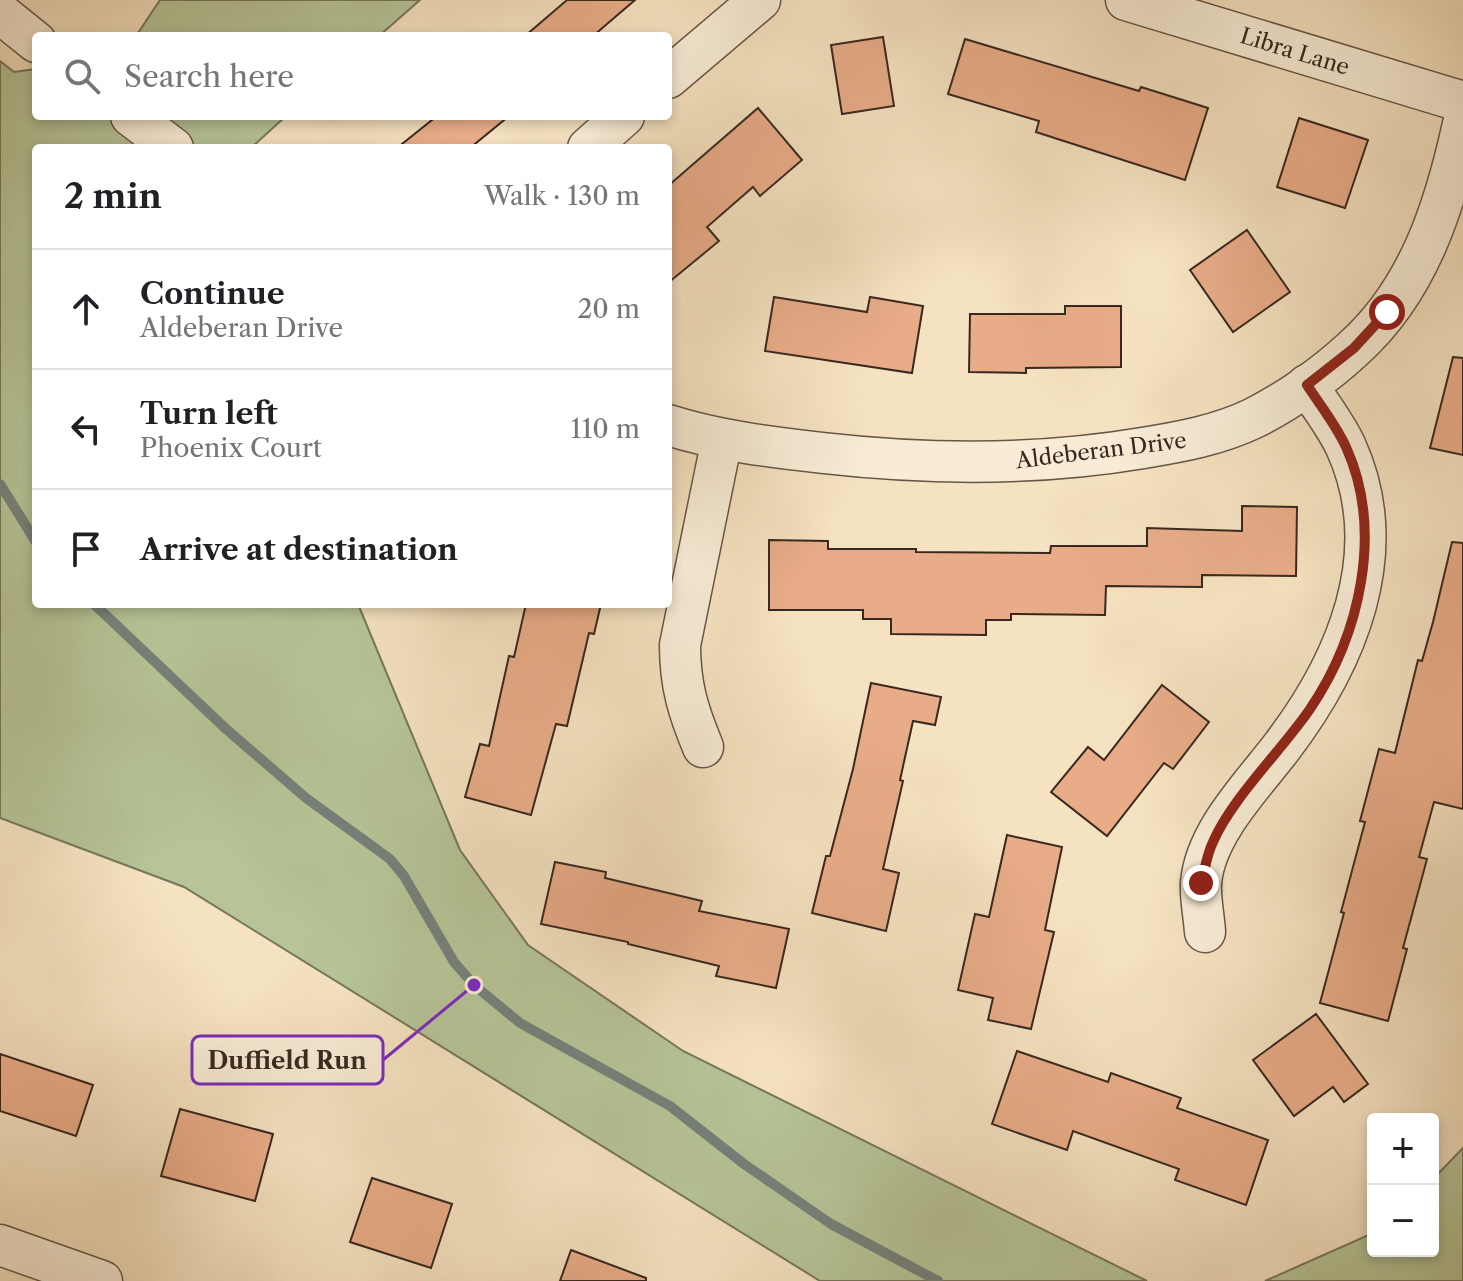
<!DOCTYPE html>
<html lang="en">
<head>
<meta charset="utf-8">
<style>
	:root { --surface:#fff; --page:#f6f6f6; --text:#202124; --muted:#757577; --line:#e0e0e0 }
	body { margin:0; font-family:"Libre Caslon Text",serif; background:var(--page); color:var(--text) }
	.controls { position:absolute; right:24px; bottom:24px; display:grid; overflow:hidden; border-radius:8px; box-shadow:0 4px 12px #0003 }
	.controls button { width:72px; height:72px; display:grid; place-items:center; padding:0; border:0; border-bottom:2px solid var(--line); background:var(--surface); color:var(--text); font:40px sans-serif }
	.stop { position:absolute; width:24px; height:24px; margin:-18px; border:6px solid #8f2418; border-radius:50%; background:#fff }
	.stop.end { background:#8f2418; border-color:#fff; box-shadow:0 2px 8px #0008 }
	.list { margin:0; padding:0; list-style:none }
	h2 { display:flex; justify-content:space-between; align-items:center; height:104px; margin:0; padding:0 32px; font-size:34px }
	h2 small { font-size:26px; font-weight:400; color:var(--muted) }
	.list li { display:grid; grid-template-columns:52px 1fr auto; gap:24px; align-items:center; box-sizing:border-box; height:120px; padding:0 32px; border-top:2px solid var(--line) }
	.list b { display:block; font-size:30px; white-space:nowrap }
	.list p { margin:0; font-size:26px; white-space:nowrap; color:var(--muted) }
	.list em { font-size:26px; font-style:normal; color:var(--muted) }
	.icon { flex:none; width:44px; height:44px; fill:none; stroke:currentColor; stroke-width:2; stroke-linecap:round; stroke-linejoin:round }
	.map { position:relative; flex:none; width:1463px; height:1281px; overflow:hidden }
	.search { position:absolute; background:var(--surface); box-shadow:0 4px 12px #0003; left:32px; top:32px; width:640px; height:88px; display:flex; align-items:center; gap:20px; box-sizing:border-box; padding:0 28px; border-radius:8px; color:var(--muted); font-size:30px }
	.panel { position:absolute; background:var(--surface); box-shadow:0 4px 12px #0003; left:32px; top:144px; width:640px; height:464px; border-radius:8px }
	.map>svg:first-child { display:block }
	.green { fill:#b6c497; stroke:#77765c; stroke-width:2 }
	.lines { fill:none; stroke-linecap:round; stroke-linejoin:round }
	.stream { stroke:#75817a; stroke-width:10 }
	.building { fill:#e8ac88; stroke:#382820; stroke-width:2 }
	.street-casing { stroke:#675648; stroke-width:43 }
	.street { stroke:#f8ecd6; stroke-width:40 }
	.route { stroke:#8f2418; stroke-width:10 }
	.labels { text-anchor:middle; stroke-width:6; stroke-linejoin:round; paint-order:stroke }
	.street-label { font-size:22px; fill:#382820; stroke:#f8ecd6 }
	.leader { fill:none; stroke:#7b2cbf; stroke-width:3 }
	.callout-dot { fill:#7b2cbf; stroke:#f8ecd6; stroke-width:3 }
	.callout { fill:#f8ecd6; stroke:#7b2cbf; stroke-width:3 }
	.callout-label { font-size:24px; text-anchor:middle; font-weight:bold; fill:#382820 }
</style>
</head>
<body>
<div class="map">
<svg width="1463" height="1281" viewBox="0 0 1463 1281">
	<rect width="100%" height="100%" fill="#f5e2c0"/>
	<filter id="stains"><feTurbulence type="fractalNoise" baseFrequency=".0025" numOctaves="4"/><feColorMatrix values="0 0 0 0 .2 0 0 0 0 .09 0 0 0 0 .02 0 0 0 .5 -.17"/></filter>
	<radialGradient id="worn" r=".72"><stop offset=".6" stop-color="#630" stop-opacity="0"/><stop offset="1" stop-color="#630" stop-opacity=".3"/></radialGradient>
	<g class="green">
		<path d="M160,0h260l-41,36h-243z"/>
		<path d="M0,61l14,11 22,-3v47h250l-35,32h-215v456h322l102,246 68,95 155,106 464,230h-327l-636,-394 -184,-69z"/>
		<path d="M1463,1148v133h-198l108,-48v18h60v-72z"/>
	</g>
	<g class="lines">
		<g class="stream">
			<path d="M0,484l36,58"/>
			<path d="M94,604l131,124 81,70 84,61 14,17 50,86 20,23 46,38 150,83 74,58 87,60 107,57"/>
		</g>
	</g>
	<g class="building">
		<path d="M567,0h68l-42,36h-68z"/>
		<path d="M883,37l11,69 -52,8 -11,-69z"/>
		<path d="M965,39l174,52 2,-4 67,21 -23,72 -149,-48 3,-11 -91,-27z"/>
		<path d="M758,108l44,52 -42,36 -7,-9 -46,40 12,14 -51,42v-97z"/>
		<path d="M437,116h72l-39,32h-73z"/>
		<path d="M1299,118l69,22 -23,68 -68,-21z"/>
		<path d="M1247,230l43,62 -57,40 -43,-62z"/>
		<path d="M774,297l93,15 3,-15 53,9 -11,67 -147,-22z"/>
		<path d="M1065,306h56v61l-95,1v5l-57,-1 1,-58h95z"/>
		<path d="M1453,357l10,1v97l-33,-7z"/>
		<path d="M1242,506l55,1 -1,69 -94,-1v12l-96,-1 -1,29 -94,-1v6h-25v15l-95,-1v-15h-28v-9h-94v-70l59,1v8h88v3l134,1 1,-7h96v-18l95,3z"/>
		<path d="M1452,542l11,1v266l-29,-7 -15,55 8,2 -24,89 4,1 -19,72 -68,-18 24,-90 -3,-1 24,-90 -5,-1 19,-72 16,4 23,-93 4,1 11,-39z"/>
		<path d="M526,604h75l-7,30 -5,-1 -22,93 -11,-2 -25,91 -66,-18 15,-53 9,2 20,-90 5,1z"/>
		<path d="M871,683l70,14 -6,28 -22,-4 -13,59 3,1 -20,88 16,4 -13,58 -74,-18 14,-57h4l23,-87z"/>
		<path d="M1162,685l47,37 -36,47 -9,-6 -57,73 -56,-44 37,-45 16,13z"/>
		<path d="M1007,835l55,12 -17,83 9,2 -23,97 -43,-9 5,-22 -35,-8 17,-76 14,3z"/>
		<path d="M555,862l51,10 -1,6 97,23 -3,10 90,18 -13,59 -60,-12 3,-10 -91,-22v-2l-87,-18z"/>
		<path d="M1316,1014l52,70 -24,18 -11,-15 -39,29 -41,-56z"/>
		<path d="M1017,1051l91,31 3,-9 70,25 -4,10 91,32 -22,65 -71,-25 4,-11 -106,-38 -6,19 -75,-26z"/>
		<path d="M0,1054l93,31 -17,51 -76,-25z"/>
		<path d="M180,1109l93,25 -18,67 -94,-25z"/>
		<path d="M372,1178l80,26 -21,64 -81,-26z"/>
		<path d="M571,1250l75,28v3h-86z"/>
	</g>
	<g class="lines">
		<g class="street-casing">
			<g id="street">
				<path d="M1126,0l337,102"/>
				<path d="M0,13l36,29"/>
				<path d="M668,78l92,-78"/>
				<path d="M131,116l42,32"/>
				<path d="M588,148l36,-32"/>
				<path d="M668,425c51,16 102,22 155,28 107,12 213,13 320,-5 37,-6 76,-13 111,-30 34,-17 71,-43 99,-69 65,-58 92,-142 110,-225"/>
				<path d="M703,747c-15,-36 -23,-62 -23,-102l42,-206"/>
				<path d="M1205,932c-1,-16 -5,-34 -4,-49 4,-50 51,-97 80,-135 65,-85 113,-195 65,-301 -10,-22 -26,-42 -39,-62"/>
				<path d="M0,1245l102,36"/>
			</g>
		</g>
		<use href="#street" class="street"/>
	</g>
	<g class="lines">
		<path class="route" d="M1201,883c4,-14 6,-29 12,-41 19,-44 69,-92 97,-133 50,-74 74,-178 36,-262 -10,-22 -26,-42 -39,-62l47,-37 33,-36"/>
	</g>
	<g class="labels">
		<g class="street-label">
			<text transform="translate(1295 51) rotate(17)" y="8">Libra Lane</text>
			<text transform="translate(1101 450) rotate(-7)" y="8">Aldeberan Drive</text>
		</g>
	</g>
	<path class="leader" d="M474 985L383 1060"/>
	<circle class="callout-dot" cx="474" cy="985" r="8"/>
	<rect class="callout" x="192" y="1036" width="191" height="48" rx="8"/>
	<g class="callout-label">
		<text x="287" y="1069">Duffield Run</text>
	</g>
	<rect width="100%" height="100%" filter="url(#stains)"/>
	<rect width="100%" height="100%" fill="url(#worn)"/>
</svg>
<div class="controls">
<button>+</button>
<button>−</button>
</div>
<div class="stop" style="left:1387px;top:312px"></div>
<div class="stop end" style="left:1201px;top:883px"></div>
<div class="search"><svg class="icon" aria-label="search" viewBox="0 0 24 24"><circle cx="10" cy="10" r="6"/><path d="M15 15l6 6"/></svg>Search here</div>
<section class="panel">
<h2>2 min<small>Walk · 130 m</small></h2>
<ul class="list">
<li><svg class="icon" aria-label="ahead" viewBox="0 0 24 24"><path d="M12 20V5M6 11l6-6 6 6"/></svg><div><b>Continue</b><p>Aldeberan Drive</p></div><em>20 m</em></li>
<li><svg class="icon" aria-label="left" viewBox="0 0 24 24"><path d="M17 20v-9H6M10 6l-5 5 5 5"/></svg><div><b>Turn left</b><p>Phoenix Court</p></div><em>110 m</em></li>
<li><svg class="icon" aria-label="arrive" viewBox="0 0 24 24"><path d="M6 21V4h12l-3 4 3 4H6"/></svg><div><b>Arrive at destination</b></div></li>
</ul>
</section>
</div>
</body>
</html>
